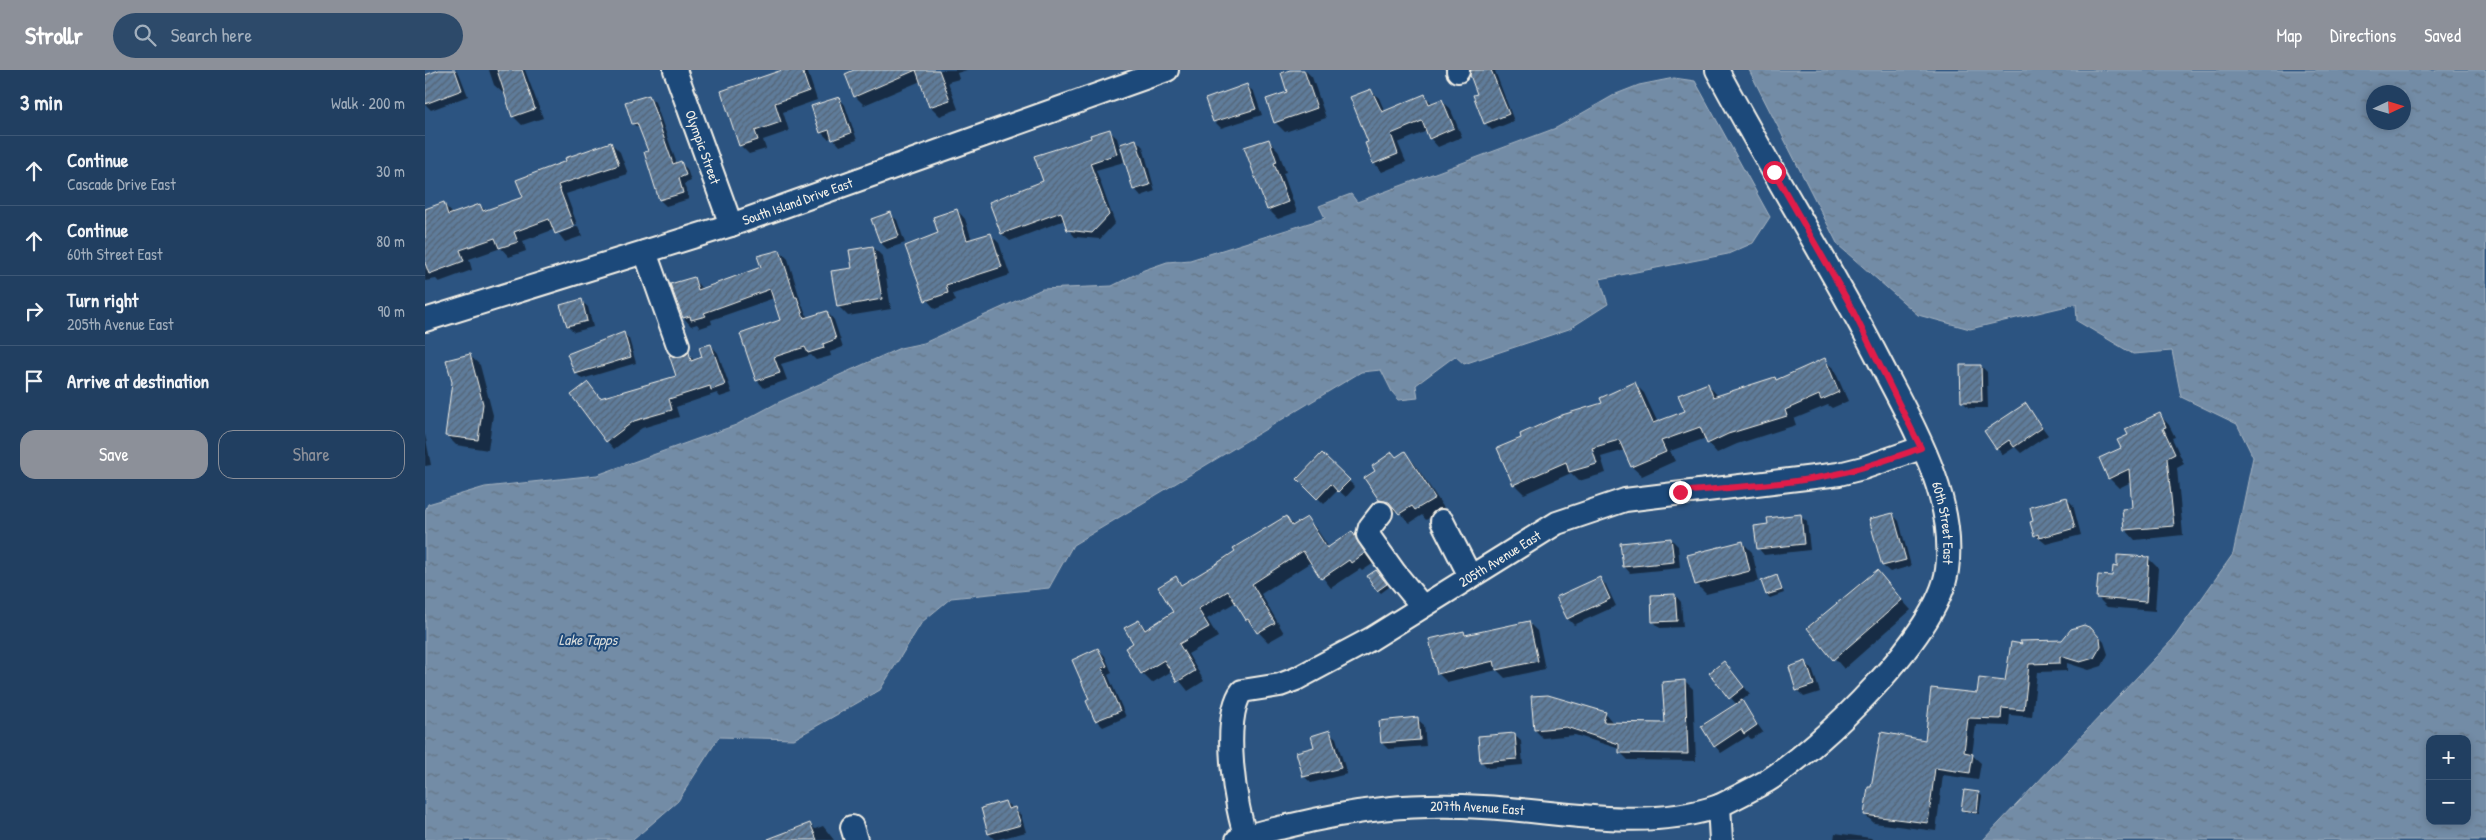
<!DOCTYPE html>
<html lang="en">
<head>
<meta charset="utf-8">
<style>
	:root { --surface:#213f61; --page:#2d4a6a; --text:#f1f3f6; --muted:#a2afbd; --line:#3e5876; --accent:#8c9099 }
	body { margin:0; font-family:"Patrick Hand",sans-serif; background:var(--page); color:var(--text) }
	.controls { position:absolute; right:15px; bottom:15px; display:grid; overflow:hidden; border-radius:10px; box-shadow:0 2px 8px #0003 }
	.controls button { width:45px; height:45px; display:grid; place-items:center; padding:0; border:0; border-bottom:1px solid var(--line); background:var(--surface); color:var(--text); font:25px sans-serif }
	.compass { position:absolute; left:1941px; top:15px; width:45px; height:45px; border-radius:50%; background:var(--surface); box-shadow:0 2px 8px #0003; rotate:86deg }
	.stop { position:absolute; width:15px; height:15px; margin:-11px; border:4px solid #e11d48; border-radius:50%; background:#fff }
	.stop.end { background:#e11d48; border-color:#fff; box-shadow:0 1px 5px #0008 }
	.list { margin:0; padding:0; list-style:none }
	h2 { display:flex; justify-content:space-between; align-items:center; height:65px; margin:0; padding:0 20px; font-size:21px }
	h2 small { font-size:16px; font-weight:400; color:var(--muted) }
	.list li { display:grid; grid-template-columns:32px 1fr auto; gap:15px; align-items:center; box-sizing:border-box; height:70px; padding:0 20px; border-top:1px solid var(--line) }
	.list b { display:block; font-size:19px; white-space:nowrap }
	.list p { margin:0; font-size:16px; white-space:nowrap; color:var(--muted) }
	.list em { font-size:16px; font-style:normal; color:var(--muted) }
	.actions { display:flex; gap:10px; padding:15px 20px }
	.actions a { flex:1; padding:11px 0; border:1px solid var(--accent); border-radius:15px; text-align:center; font-size:18px; color:var(--accent) }
	.actions .main { background:var(--accent); color:#fff }
	.icon { flex:none; width:28px; height:28px; fill:none; stroke:currentColor; stroke-width:2; stroke-linecap:round; stroke-linejoin:round }
	.map { position:relative; flex:none; width:2061px; height:770px; overflow:hidden }
	header { display:flex; align-items:center; gap:30px; box-sizing:border-box; height:70px; padding:0 25px; background:var(--accent); color:#fff }
	header strong { font-size:24px }
	nav { display:flex; gap:28px; margin-inline-start:auto; font-size:18px }
	.search { width:350px; height:45px; background:var(--page); display:flex; align-items:center; gap:12px; box-sizing:border-box; padding:0 18px; border-radius:28px; color:var(--muted); font-size:19px }
	main { display:flex }
	aside { flex:1; background:var(--surface) }
	.map>svg:first-child { display:block }
	.water { fill:url(#water-ripples); stroke:#a7b4c0; fill-rule:evenodd }
	.shadow { fill:#0007 }
	.building { fill:url(#building-hatch); stroke:#f4f1e8 }
	.lines { fill:none; stroke-linecap:round; stroke-linejoin:round }
	.minor-casing { stroke:#f4f1e8; stroke-width:26 }
	.minor { stroke:#1f4a7a; stroke-width:22 }
	.route { stroke:#e11d48; stroke-width:6 }
	.labels { text-anchor:middle; stroke-width:4; stroke-linejoin:round; paint-order:stroke }
	.street-label { font-size:14px; fill:#f4f1e8; stroke:#1f4a7a }
	.water-label { font-size:15px; font-style:italic; fill:#dadddb; stroke:#1f4a7a }
</style>
</head>
<body>
<header>
<strong>Strollr</strong>
<div class="search"><svg class="icon" aria-label="search" viewBox="0 0 24 24"><circle cx="10" cy="10" r="6"/><path d="M15 15l6 6"/></svg>Search here</div>
<nav><a>Map</a><a>Directions</a><a>Saved</a></nav>
</header>
<main>
<aside>
<h2>3 min<small>Walk · 200 m</small></h2>
<ul class="list">
<li><svg class="icon" aria-label="ahead" viewBox="0 0 24 24"><path d="M12 20V5M6 11l6-6 6 6"/></svg><div><b>Continue</b><p>Cascade Drive East</p></div><em>30 m</em></li>
<li><svg class="icon" aria-label="ahead" viewBox="0 0 24 24"><path d="M12 20V5M6 11l6-6 6 6"/></svg><div><b>Continue</b><p>60th Street East</p></div><em>80 m</em></li>
<li><svg class="icon" aria-label="right" viewBox="0 0 24 24"><path d="M7 20v-9h11M14 6l5 5-5 5"/></svg><div><b>Turn right</b><p>205th Avenue East</p></div><em>90 m</em></li>
<li><svg class="icon" aria-label="arrive" viewBox="0 0 24 24"><path d="M6 21V4h12l-3 4 3 4H6"/></svg><div><b>Arrive at destination</b></div></li>
</ul>
<div class="actions"><a class="main">Save</a><a>Share</a></div>
</aside>
<div class="map">
<svg width="2061" height="770" viewBox="0 0 2061 770">
	<defs>
		<pattern id="water-ripples" width="26" height="14" patternUnits="userSpaceOnUse" patternTransform="scale(1.25)"><rect width="26" height="14" fill="#738ca6"/><path d="M2 4q2-2 4 0t4 0M15 11q2-2 4 0t4 0" fill="none" stroke="#647484"/></pattern>
		<pattern id="building-hatch" width="6" height="6" patternUnits="userSpaceOnUse" patternTransform="scale(1.25)"><rect width="6" height="6" fill="#5e7b9a"/><path d="M-1 1l2-2M0 6l6-6M5 7l2-2" fill="none" stroke="#556474"/></pattern>
	</defs>
	<rect width="100%" height="100%" fill="#2c5481"/>
	<filter id="ink" filterUnits="userSpaceOnUse"><feTurbulence type="fractalNoise" baseFrequency=".02" numOctaves="2"/><feDisplacementMap in="SourceGraphic" scale="10" xChannelSelector="R" yChannelSelector="G"/><feConvolveMatrix kernelMatrix="1 2 1 2 8 2 1 2 1" color-interpolation-filters="sRGB"/></filter>
	<g filter="url(#ink)">
		<g class="water">
			<path d="M1324,0h737v770h-503l190,-201 60,-85 20,-97 -16,-33 -56,-27 -9,-46 -39,3 -56,-33 -1,-17 -106,25 -52,-14 -80,-70zM1948,22h30v30h-30zM2005,669h37v82h-37z"/>
			<path d="M1249,8l21,3 75,136 -17,26 -25,11 -128,25 8,25 -39,25 -105,35 -9,-8 -39,29 2,13 -19,2 -7,-8 -11,-22 -20,2 -288,173 -24,43 -98,10 -29,24 -42,68 -86,49 -75,-2 -41,64 -45,39h-208v-329l3,-7 57,-17 112,-12 139,-50 41,-22 123,-55 24,-5 118,-54 70,-3 32,-16 23,-8 23,-2 135,-42 -6,-12 32,-12 6,8 199,-74 60,-34 23,-9z"/>
		</g>
		<g class="shadow">
			<path d="M17,0h14l3,3 9,23 -37,14 -6,-6v-28z"/>
			<path d="M64,0h36l18,48 -21,7 -9,-9 -7,-23 -2,1 -10,-9z"/>
			<path d="M354,0h28l10,30 -34,12 6,19 -26,9 3,9 -17,5 -9,-9z"/>
			<path d="M433,0h109l-10,3 2,6 -11,3 10,27 -18,7 -9,-9 -10,-26 -57,24 -9,-9z"/>
			<path d="M869,0h11l7,7 14,41 -41,14 -10,-10 14,-29z"/>
			<path d="M1046,0h27l-3,1 19,50 -22,9 -7,-7z"/>
			<path d="M822,16l7,6 8,23 -41,13 -7,-7z"/>
			<path d="M945,20l9,8 6,14 40,-16 8,8 8,-4 9,8 12,29 -24,10 -8,-9 -3,-7 -29,12 8,19 -24,10 -8,-9 -4,-20z"/>
			<path d="M224,26l6,6 22,62 4,-1 6,6 4,12 -7,3 5,15 -23,7 -6,-6 -14,-47 3,-1 -8,-23 -8,-5 -6,-21z"/>
			<path d="M414,28l6,7 12,35 -17,6 -8,-9 -4,2 -7,-7z"/>
			<path d="M684,61l8,7 7,24 -28,8 19,53 -15,16 -25,-2 -7,-8 -3,-9 -55,21 -8,-7 -11,-31 53,-21 49,-43z"/>
			<path d="M711,70l7,7 12,44 -14,5 -6,-7z"/>
			<path d="M843,70l10,10 8,22 -3,1 14,39 -19,7 -10,-10z"/>
			<path d="M186,73l9,9 8,22 -62,20 11,30 -18,7v3l19,-8 4,10 -17,6 -10,-13 -32,12 3,10 -17,6 -8,-9 -32,11 3,11 -33,12 -3,-3 -11,2v-71l18,-7 10,11 27,-9 6,6 38,-14z"/>
			<path d="M532,140l8,9 7,21 18,-6 9,9 11,32 -57,19 3,7 -21,8 -8,-9 13,-66z"/>
			<path d="M465,144l7,6 8,23 -18,6 -6,-6 -9,-23z"/>
			<path d="M448,177l10,10 8,52 -43,7 -10,-10 15,-37z"/>
			<path d="M355,181l8,8 13,43 7,16 19,-6 7,8 9,27 -13,5 1,4 -15,4 -5,-5 -30,9 6,16 -23,8 -7,-8 24,-59 -7,-23 -63,22 1,4 -12,4 -3,-4 -6,2 -7,-8 9,-40 9,11 60,-21z"/>
			<path d="M156,231l7,6 5,20 -19,5 -6,-6z"/>
			<path d="M199,263l5,6 7,24 -54,16 -6,-6z"/>
			<path d="M286,275l7,8 14,40 -12,4 -3,-4 -41,14 3,10 -37,11 -28,21 -7,-8 -19,-58 13,16 76,-22 5,-18 6,-5 7,7 9,-3z"/>
			<path d="M45,286l10,9 13,50 -5,35 -32,-5 -10,-10 7,-53z"/>
			<path d="M1399,290l10,9 14,32 -16,7 -4,-3 -34,14 2,6 -59,19 -20,9 -9,-10 -2,-5 -36,13 5,10 -33,15 -10,-9 -7,-17 -24,7 5,16 -27,8 -8,-8 -47,21 -10,-10 90,-80 31,-20 9,9 14,30 28,-11 22,-27 10,11 57,-17 2,2z"/>
			<path d="M1556,296l6,6 1,36h-19l-7,-7z"/>
			<path d="M1601,335l22,30 -27,18 -6,-6 -12,8 -6,-7z"/>
			<path d="M1735,345l9,10 6,12 -3,1 12,26 -7,4 6,67 -48,5 -9,-10 7,-21 -2,-27 -12,6 -10,-10 20,-42z"/>
			<path d="M0,364l6,31 -6,1z"/>
			<path d="M980,383l9,10 30,45 -18,12 -4,-5 -12,8 -11,-11 -9,-2 -10,-10 16,-42z"/>
			<path d="M897,385l33,32 -9,10 -8,-7 -14,14 -25,-25z"/>
			<path d="M1641,428l7,7 8,30 -35,9 -11,-9z"/>
			<path d="M1467,444l7,7 12,45 -21,6 -7,-6 -12,-46z"/>
			<path d="M1375,446l7,6 3,28 -46,5 -6,-7 11,-23z"/>
			<path d="M861,448l9,8 11,-7 10,9 13,20 23,-16 10,10 12,21 -12,8 -2,-2 -29,19 -20,-26 -50,32 23,39 -16,9 -21,-22 -11,-18 -29,17 11,18 -30,17 16,27 -16,10 -16,-20 -20,12 -10,-10 -15,-25 8,-5 4,-22 8,9 28,-17 1,-35 7,7 30,-18z"/>
			<path d="M1246,469l7,7 2,22 -50,5 -6,-7z"/>
			<path d="M1317,472l10,10 7,29 -53,13 -10,-10z"/>
			<path d="M1723,488l10,10 -3,43 -48,-4 -10,-10 21,-29z"/>
			<path d="M951,501l13,16 -8,6 -3,-3z"/>
			<path d="M1451,501l35,39 -67,59 -35,-41z"/>
			<path d="M1352,506l7,17 -14,5 -3,-3z"/>
			<path d="M1175,509l6,6 10,21 -42,19 -6,-6z"/>
			<path d="M1250,525l6,7 2,25 -23,1 -6,-6z"/>
			<path d="M1103,552l9,9 8,38 -40,9 -8,-8 -50,12 -9,-9 26,-41 4,4z"/>
			<path d="M1659,557l12,6 8,9 4,12 -6,12 -13,4 -22,-7v8l-30,1 -5,45 -22,-2 -1,11 -33,-1 -4,30 9,8 -3,17 -35,-5 -7,56 -62,-8 -9,-8 7,-26 107,-95 27,-12 19,-36 38,-5z"/>
			<path d="M673,579l7,7 7,17 -4,2 18,42 -23,10 -7,-7 -5,-20z"/>
			<path d="M1299,592l26,32 -9,7 22,31 -12,7 -3,-3 -27,17 -6,-7 22,-41 -27,-32z"/>
			<path d="M1381,593l6,6 8,23 -16,5 -7,-7z"/>
			<path d="M1260,611l8,8 3,72 -68,-1 -8,-8v-3l-45,-14 -32,3 -8,-8 70,-17 8,10 54,1z"/>
			<path d="M992,649l7,6 2,21 -38,3 -6,-6z"/>
			<path d="M904,662l7,6 11,36 -36,9 -7,-7 12,-28z"/>
			<path d="M1089,665l7,6 2,24 -35,3 -7,-7z"/>
			<path d="M1554,723l3,3 -3,18 -14,-2 -3,-3z"/>
			<path d="M580,732l16,13 5,17 -31,8 -6,-6 -7,-25z"/>
			<path d="M385,754l5,5 8,-3 11,14h-53z"/>
			<path d="M1410,763l36,5 2,2h-39z"/>
		</g>
		<g class="building">
			<path d="M14,0h16l7,20 -37,14v-29z"/>
			<path d="M72,0h25l13,39 -23,8z"/>
			<path d="M357,0h20l7,21 -34,12 6,19 -26,9 3,9 -19,6 -18,-55z"/>
			<path d="M429,0h85l11,30 -21,7 -13,-37 -62,27 -9,-23z"/>
			<path d="M865,0h14l13,38 -43,15 -8,-24 21,-7 -6,-19z"/>
			<path d="M1046,0h20l18,44 -25,10 -11,-29 4,-1 -7,-19z"/>
			<path d="M822,14l9,25 -43,13 -8,-23z"/>
			<path d="M946,19l11,23 43,-18 4,10 13,-5 12,29 -25,11 -7,-18 -31,13 7,20 -25,10 -8,-21 3,-1 -18,-45z"/>
			<path d="M224,25l24,69 8,-3 5,14 -7,3 4,15 -24,7 -15,-48 4,-1 -11,-28 -5,1 -7,-22z"/>
			<path d="M414,27l12,36 -19,7 -3,-10 -9,3 -9,-27z"/>
			<path d="M685,59l7,25 -27,9 19,52 -17,18 -25,-3 -6,-18 -60,22 -12,-32 54,-21 -9,-25 57,-18 -1,-3z"/>
			<path d="M711,69l14,46 -17,5 -13,-46z"/>
			<path d="M844,69l8,23 -3,1 14,39 -21,8 -23,-63z"/>
			<path d="M186,72l8,23 -61,20 16,42 -19,7 -6,-15 -35,13 4,10 -19,6 -4,-10 -35,12 4,11 -35,13 -4,-11v-54l19,-7 4,13 32,-11 3,7 40,-14 -7,-17 50,-19 -1,-3z"/>
			<path d="M532,139l10,31 24,-7 11,34 -56,18 2,8 -23,8 -20,-55 33,-13 -5,-16z"/>
			<path d="M466,142l8,24 -19,7 -9,-24z"/>
			<path d="M448,176l9,53 -45,8 -6,-36 21,-3 -3,-18z"/>
			<path d="M355,180l15,47h2l7,21 23,-7 9,28 -13,5 1,4 -16,5 -3,-6 -31,10 6,16 -24,8 -16,-47 40,-14 -10,-31 -66,24 2,3 -15,4 -1,-4 -7,2 -13,-34 24,-7 4,13 63,-23 -4,-11z"/>
			<path d="M157,229l5,22 -20,5 -7,-21z"/>
			<path d="M199,262l7,25 -56,17 -8,-20z"/>
			<path d="M286,274l14,41 -14,5 -1,-4 -41,13 3,11 -38,11 -28,21 -35,-47 17,-13 12,16 76,-22 -7,-21 13,2 7,-5 2,9 11,-4 -3,-10z"/>
			<path d="M45,284l13,50 -5,36 -33,-4 7,-54 -6,-22z"/>
			<path d="M1400,288l14,34 -18,8 -2,-5 -34,15 2,6 -59,18 -21,10 -7,-17 -39,14 5,11 -35,15 -12,-27 -27,8 5,16 -28,8 -3,-10 -53,23 -16,-37 24,-10 -1,-4 42,-19 40,-12 -2,-5 35,-16 18,41 32,-12 -7,-16 30,-12 5,14 62,-20 1,3z"/>
			<path d="M1535,295h21l1,37h-21z"/>
			<path d="M1601,333l16,25 -28,19 -5,-7 -13,9 -12,-18z"/>
			<path d="M1735,343l6,14 -3,1 12,26 -8,4 7,68 -50,4 -2,-21 10,-1 -3,-39 -21,10 -9,-21 22,-10 -4,-8 11,-5 -3,-6z"/>
			<path d="M980,381l30,47 -20,12 -3,-4 -13,8 -10,-12 -10,-2 -15,-22 11,-7 -3,-5 20,-14 4,5z"/>
			<path d="M897,383l28,27 -12,12 -7,-8 -14,15 -20,-20z"/>
			<path d="M1642,427l8,31 -36,10 -1,-4 -4,2 -4,-14 3,-1 -3,-14z"/>
			<path d="M1468,443l13,47 -24,6 -13,-47z"/>
			<path d="M1376,444l3,30 -47,5 -3,-23 14,-2 -1,-6z"/>
			<path d="M861,446l6,10 15,-9 20,31 25,-17 13,22 -14,10 -2,-3 -28,19 -18,-28 -51,33 23,39 -18,10 -9,-14 -2,1 -18,-29 -30,18 11,18 -30,17 16,27 -18,11 -13,-22 -23,14 -16,-26 8,-5 -9,-15 15,-8 6,10 28,-18 -15,-25 18,-11 5,9 32,-19 22,-15 -2,-3z"/>
			<path d="M1246,468l3,24 -51,5 -3,-24z"/>
			<path d="M1318,471l7,30 -55,14 -8,-30z"/>
			<path d="M1692,485l32,2 -3,45 -50,-4 2,-23 14,1 1,-10 4,1z"/>
			<path d="M951,500l11,14 -10,7 -10,-15z"/>
			<path d="M1452,500l25,30 -69,60 -26,-32z"/>
			<path d="M1352,505l5,15 -16,5 -5,-14z"/>
			<path d="M1175,507l10,22 -43,20 -11,-22z"/>
			<path d="M1250,524l2,27 -25,1 -1,-27z"/>
			<path d="M1104,551l9,40 -42,9 -2,-9 -57,13 -8,-35 35,-8 1,4z"/>
			<path d="M1659,555l7,3 9,10 1,8 -7,12 -14,4 -20,-6v7l-31,1 -5,46 -22,-2 -1,11 -33,-1 -4,34 9,2 -3,19 -35,-5 -7,55 -64,-8 4,-28h3l10,-55 44,8 6,-52 46,5 2,-15 26,3 6,-39 11,2 -2,-3 42,-1 9,-11z"/>
			<path d="M673,578l9,18 -5,2 18,43 -25,10 -9,-20 3,-2 -17,-39z"/>
			<path d="M1299,591l20,26 -15,12 -20,-26z"/>
			<path d="M1381,591l8,24 -18,6 -7,-24z"/>
			<path d="M1260,610l3,74 -69,-1v-9l-53,-17 -32,3 -3,-34 17,-1 58,17 -3,10 62,1 -3,-41z"/>
			<path d="M1317,630l15,25 -13,9 -3,-5 -27,18 -13,-21z"/>
			<path d="M993,647l2,23 -39,3 -2,-22z"/>
			<path d="M905,660l11,38 -38,9 -7,-25 18,-5 -3,-11z"/>
			<path d="M1090,663l2,26 -37,3 -2,-26z"/>
			<path d="M1539,720l15,2 -2,20 -16,-2z"/>
			<path d="M580,731l3,8 7,-2 6,18 -33,9 -7,-26z"/>
			<path d="M385,753l7,17h-49v-1z"/>
		</g>
		<g class="lines">
			<g class="minor-casing">
				<g id="minor">
					<path id="s1" d="M250,0l56,155"/>
					<path d="M1033,0v1"/>
					<path id="s2" d="M1292,0c52,98 111,191 162,290 32,63 78,137 68,210 -8,64 -126,177 -180,211 -16,9 -32,17 -48,25l2,34"/>
					<path d="M220,182l33,93"/>
					<path id="s3" d="M0,250l306,-95 436,-155"/>
					<path d="M956,443l-11,14 -2,8 27,38 27,33"/>
					<path d="M1017,451l28,55"/>
					<path d="M427,757l4,13"/>
					<path id="s4" d="M812,770c17,-7 34,-10 51,-14 68,-17 125,-23 195,-19 77,4 161,25 236,-1"/>
					<path id="s5" d="M822,770c-12,-31 -26,-122 -5,-149l38,-6 16,-6 75,-40 186,-116 68,-23 214,-26 24,-6 58,-20"/>
				</g>
			</g>
			<use href="#minor" class="minor"/>
		</g>
	</g>
	<g class="lines" filter="url(#ink)">
		<path class="route" d="M1255,422c53,-5 108,-7 161,-19 27,-6 54,-16 80,-25l-73,-147 -74,-129"/>
	</g>
	<g class="labels">
		<g class="street-label">
			<text dy="5" stroke="none"><textPath href="#s1" startOffset="82">Olympic Street</textPath></text>
			<text dy="5" stroke="none"><textPath href="#s3" startOffset="391">South Island Drive East</textPath></text>
			<text dy="5" stroke="none"><textPath href="#s2" startOffset="509">60th Street East</textPath></text>
			<text dy="5" stroke="none"><textPath href="#s5" startOffset="445">205th Avenue East</textPath></text>
			<text dy="5" stroke="none"><textPath href="#s4" startOffset="244">207th Avenue East</textPath></text>
		</g>
		<g class="water-label">
			<text x="163" y="575">Lake Tapps</text>
		</g>
	</g>
</svg>
<div class="controls">
<button>+</button>
<button>−</button>
</div>
<svg class="compass" viewBox="-18 -18 36 36"><path d="M0-13l5 13h-10z" fill="#e53935"/><path d="M0 13l5-13h-10z" fill="#a2afbd"/></svg>
<div class="stop" style="left:1349px;top:102px"></div>
<div class="stop end" style="left:1255px;top:422px"></div>
</div>
</main>
</body>
</html>
